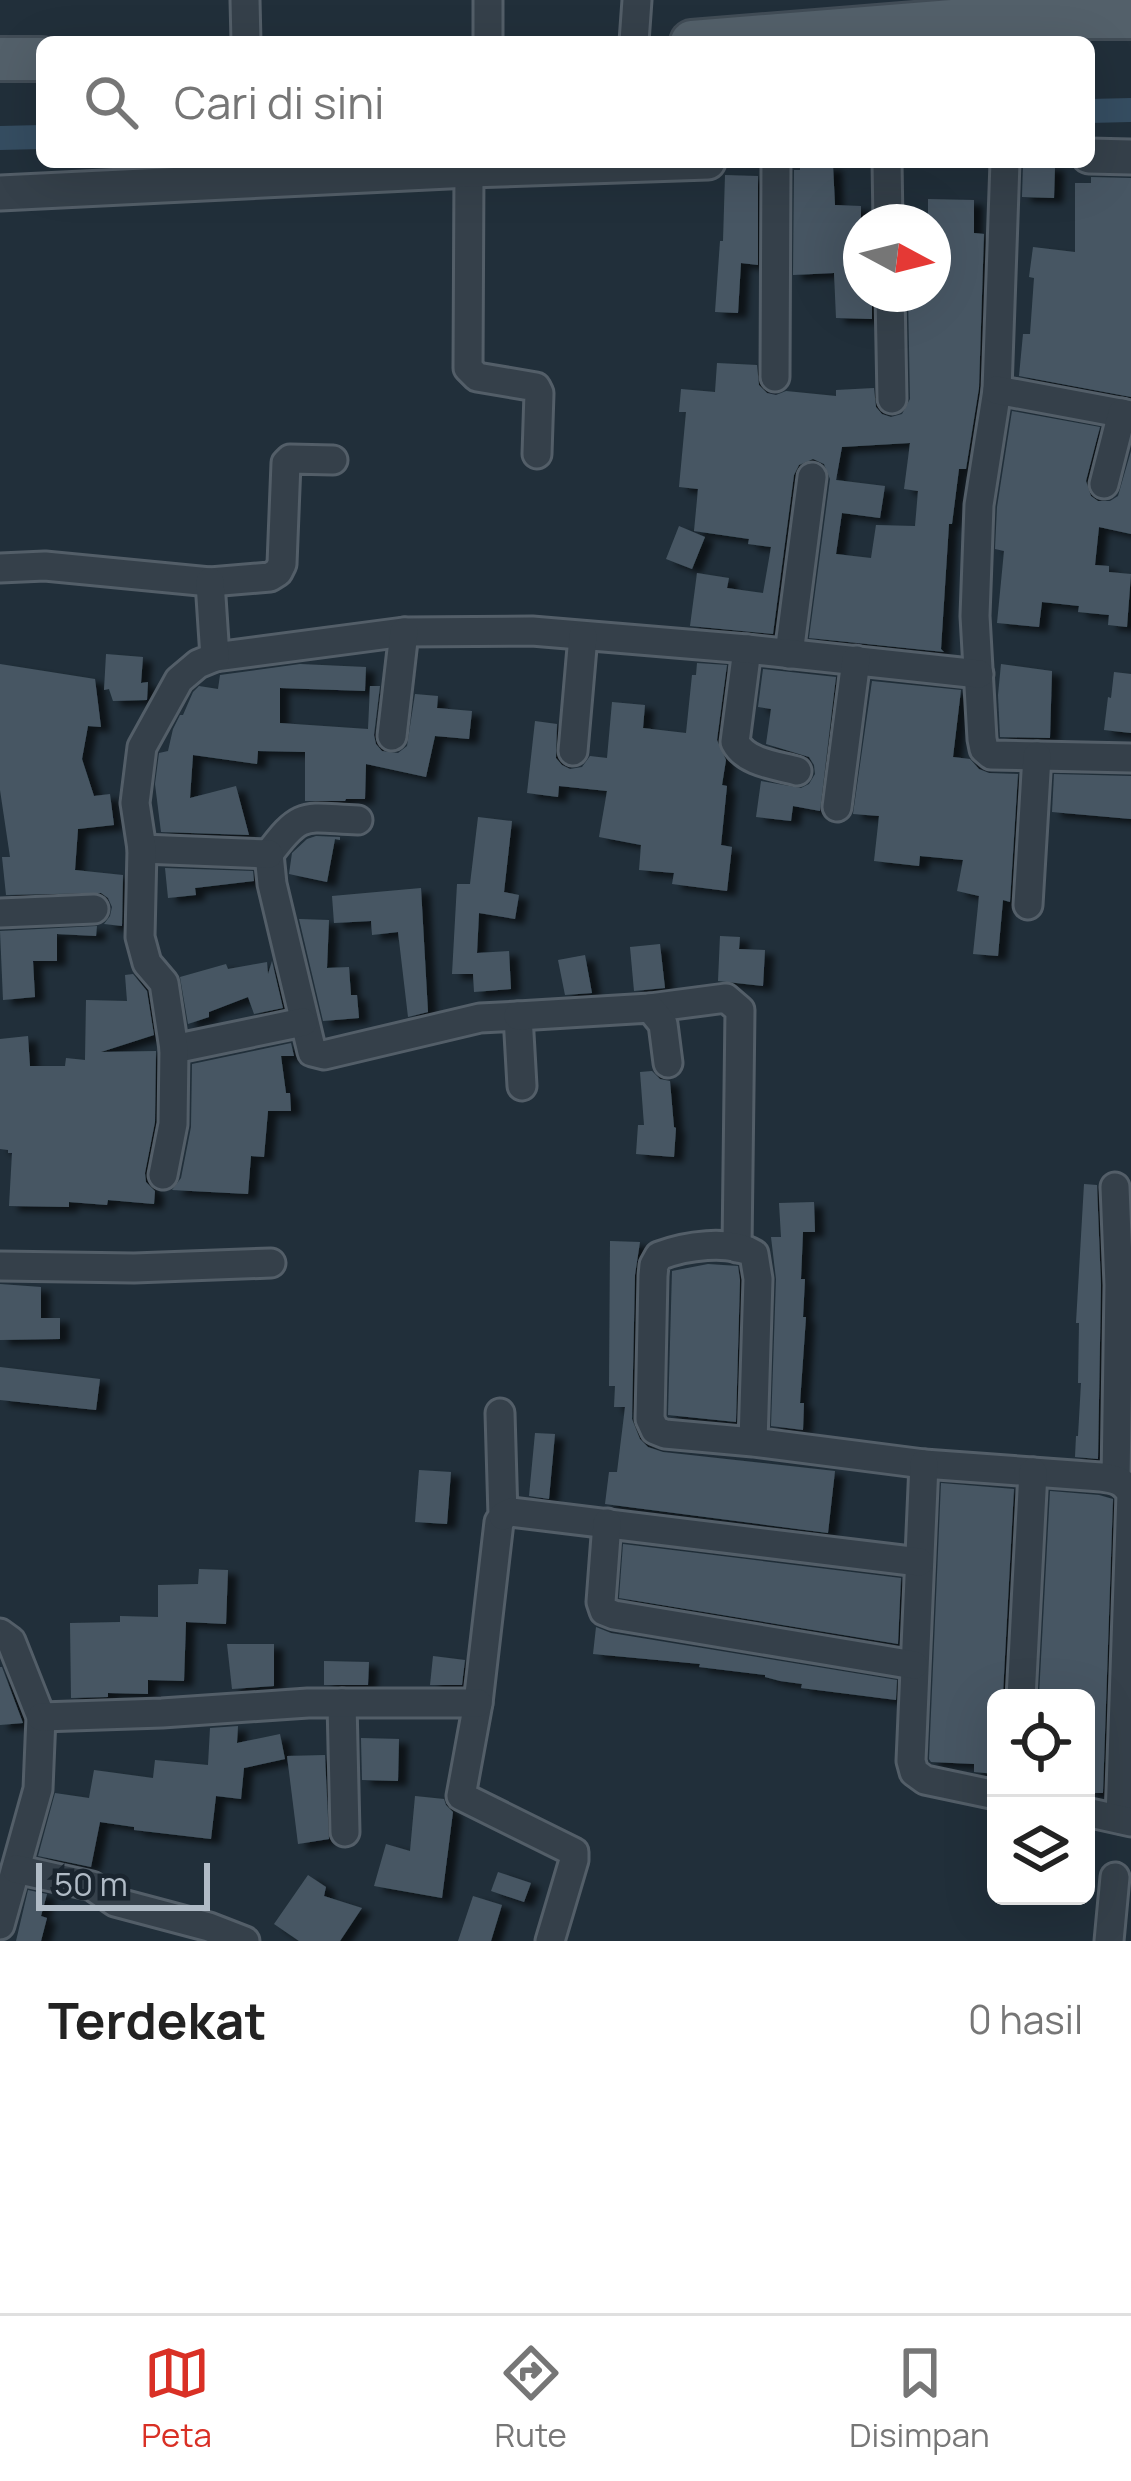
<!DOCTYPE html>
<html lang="id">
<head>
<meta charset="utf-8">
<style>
	:root { --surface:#fff; --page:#f2f2f2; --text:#222; --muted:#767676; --line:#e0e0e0; --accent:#d93025 }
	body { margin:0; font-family:Manrope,sans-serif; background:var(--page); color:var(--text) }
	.controls { position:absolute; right:36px; bottom:36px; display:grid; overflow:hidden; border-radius:18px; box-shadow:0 12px 48px #0002 }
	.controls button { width:108px; height:108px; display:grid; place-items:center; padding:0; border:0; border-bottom:3px solid var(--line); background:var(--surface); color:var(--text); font:60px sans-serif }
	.compass { position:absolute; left:843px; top:204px; width:108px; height:108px; border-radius:50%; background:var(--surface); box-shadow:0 12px 48px #0002; rotate:97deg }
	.scale { position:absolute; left:36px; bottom:30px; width:174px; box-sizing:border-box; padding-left:12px; border:6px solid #b0bbc6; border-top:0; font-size:33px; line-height:42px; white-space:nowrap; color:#b0bbc6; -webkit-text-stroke:9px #1a252f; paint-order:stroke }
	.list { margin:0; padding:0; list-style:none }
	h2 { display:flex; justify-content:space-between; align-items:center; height:156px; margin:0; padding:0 48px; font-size:51px }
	h2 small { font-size:39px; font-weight:400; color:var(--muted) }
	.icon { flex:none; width:66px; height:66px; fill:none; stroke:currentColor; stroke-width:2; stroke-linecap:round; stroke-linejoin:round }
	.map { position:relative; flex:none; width:1131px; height:1941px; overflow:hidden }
	.search { position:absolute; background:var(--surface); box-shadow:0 12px 48px #0002; left:36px; right:36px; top:36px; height:132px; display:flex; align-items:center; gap:30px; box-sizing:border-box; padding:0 42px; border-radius:18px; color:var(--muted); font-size:45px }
	.sheet { height:372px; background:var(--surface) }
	nav { display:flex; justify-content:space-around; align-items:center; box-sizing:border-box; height:168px; border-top:3px solid var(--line); background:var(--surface); font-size:33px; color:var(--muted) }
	nav a { display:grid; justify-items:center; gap:6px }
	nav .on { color:var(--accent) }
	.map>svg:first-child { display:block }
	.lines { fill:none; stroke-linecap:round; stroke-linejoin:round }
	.canal { stroke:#354d61; stroke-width:24 }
	.building { fill:#475763; fill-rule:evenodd; filter:url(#shadow) }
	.minor-casing { stroke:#535e68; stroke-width:33 }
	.tertiary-casing { stroke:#535e68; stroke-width:39 }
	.primary-casing { stroke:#414c56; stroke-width:48 }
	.minor { stroke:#35404a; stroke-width:27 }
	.tertiary { stroke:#35404a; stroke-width:33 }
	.primary { stroke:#53606a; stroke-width:42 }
</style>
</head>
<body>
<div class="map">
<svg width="1131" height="1941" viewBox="0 0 1131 1941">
	<defs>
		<filter id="shadow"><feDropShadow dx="9" dy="5" stdDeviation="3" flood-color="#0009"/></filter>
	</defs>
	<rect width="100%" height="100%" fill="#212f3a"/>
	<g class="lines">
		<g class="canal">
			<path d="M1089,111l42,-1"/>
			<path d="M0,138l42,-1"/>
		</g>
	</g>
	<g class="building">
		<path d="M1023,164l32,2 -1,32 -32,-1z"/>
		<path d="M833,165l2,40 26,1v88h11v25l-36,-1 -2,-45 -41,2 1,-105h6v-4z"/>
		<path d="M725,175l33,1v89l-17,-2 -3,50 -23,-1 5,-71h3z"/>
		<path d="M1091,177l40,1v219l-112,-21 4,-42h7l4,-56 -5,-1 4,-30 42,5v-69h16z"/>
		<path d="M928,199l46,1v33l10,1 -5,154 -13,81h-7l-7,55h-3l-8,125 3,3 -135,-14 21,-159 -6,-15 -11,-5 -14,6 -5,10 -21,159 -83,-8 7,-53 32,5 -2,10 36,5 8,-46 -23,-3 1,-5 -55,-8 4,-42 -19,-2 7,-75h-7l2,-23 34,3 2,-29 40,2 2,20 8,8 9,2 10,-4 50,5v-6l38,-2 2,19 6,7 9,3 11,-3 8,-15 -2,-104 25,-1v-72h-5zM910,443l-6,46 14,2 -3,35 -39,-1 -5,33 -35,-4 6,-41 38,5 5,-32 -49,-6 6,-33z"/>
		<path d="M1012,411l88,16 -14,54 5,15 7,5h12l8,-5 13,-45v83l-32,-7 -4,38 14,1v6l22,2 -4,53 -19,-2 1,-10 -31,-3 1,-6 -37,-4 -3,25 -42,-4 7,-72 -9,-2 2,-42z"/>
		<path d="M679,526l26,11 -13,32 -26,-10z"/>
		<path d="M106,654l37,3 -2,26 7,-1 -1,18 -34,1 -4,-12 -5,1z"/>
		<path d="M697,663l30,2 -10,75 9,20 -4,25 5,1 -6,59 11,2 -5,44 -55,-7 2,-11 -35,-3 2,-25 -42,-8 8,-46 -48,-5 -1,11 -31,-4 8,-72 22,3 -1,34 6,7 8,4 12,-2 8,-11 17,2 5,-56 33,3 -2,23 43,5 6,-58h4z"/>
		<path d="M0,664l95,15 6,48 -13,-1 -6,33 12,37 16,-2 4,31 -36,4 -3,41 48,5 -1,51 -18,-2 6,-8 2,-9 -4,-9 -7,-5 -95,2 -4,-38h8l-10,-67z"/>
		<path d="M300,664l66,3 -1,24 -85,-3v35l88,6 2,-43h10l-6,49 2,9 6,7 16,2 9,-7 8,-52 23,2 -1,12 35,3 -3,28 -34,-3 -9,41 -60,-13 -1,35h-19l-1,2h-40v-49l-47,-1 -1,13 -64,-9 -3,43 46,-12 13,49 -88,-3 -6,-48 4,-31 9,-2 5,-22 7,-14h3l10,-23 6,-6 19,3 2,-14z"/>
		<path d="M1001,664l51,7 -2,67 -50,-1 -2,-42z"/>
		<path d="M763,669l73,8 -16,134 -27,-5 -2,15 -35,-4 5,-36 40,7 8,-4 6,-10 -1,-9 -5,-8 -43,-13 5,-35 -13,-2z"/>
		<path d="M1114,672l17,2v59l-27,-3 4,-33 3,1z"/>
		<path d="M872,681l89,9 -8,67 17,2 9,10 10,4 29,1 -8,128 -7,-2 -5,56 -25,-2 6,-58 -22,-5 6,-31 -43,-4 -1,10 -45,-5 5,-45 -26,-2z"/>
		<path d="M1054,774l77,2v43l-79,-7z"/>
		<path d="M478,817l34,4 -8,71 15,3 -4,24 -36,-6 -2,40 32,-2 2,38 -37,3 -1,-18h-21l5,-90h13z"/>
		<path d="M316,836l24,1v3l-5,-1 -8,43 -38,-8 3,-21 15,-14z"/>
		<path d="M165,868l88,3 1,10 -59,7 1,7 -28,3z"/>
		<path d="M421,888l7,124 -20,5 -10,-85 -26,3 -1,-14 -37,2 -2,-27z"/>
		<path d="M299,919l30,1 -2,48 22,-1 2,28h6l2,23 -36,3z"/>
		<path d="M97,926l-1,10 -39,-2v27h-24l2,36 -32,3 -3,-69z"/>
		<path d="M720,936l20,1 -1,12 26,1 -2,36 -45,-5z"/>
		<path d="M660,944l5,44 -31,3 -4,-44z"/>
		<path d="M585,955l7,38 -27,2 -7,-35z"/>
		<path d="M272,961l11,47 -29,6 -6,-17 -39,15v5l-21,7 -8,-47 46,-13 2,5 39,-7 1,12z"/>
		<path d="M133,974l14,17 7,44 -53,17 55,-1 -1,71 -10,51 1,9 9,9 -1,13 -46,-4 -1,5 -38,-3v5l-60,-1 3,-53h-4v-3l-8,-1v-110l28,-3 2,30h35l1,-8 19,2 1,-60 41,1 -2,-26z"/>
		<path d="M291,1043l3,13h-13l5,37h4l1,18h-23l-4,46 -13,-1 -3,38 -76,-4 9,-12 10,-51 1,-63z"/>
		<path d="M652,1071l8,8 10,2 4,46 2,1 -2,29 -38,-3 2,-29h6l-4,-53z"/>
		<path d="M1084,1184l13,1 4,100 -3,174 -23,-2 1,-21h2l3,-53h-3l1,-60h-3z"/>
		<path d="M814,1202l1,30h-12l-2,47h4l-2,38h3l-6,86h4l-1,27 -32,-4 5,-147 -5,-42h10l-2,-34z"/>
		<path d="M610,1241l30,1 -5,33 -3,144 8,20 8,8 15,5 172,19 -7,62 -223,-29 4,-32h8l8,-65h-11l1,-21h-6z"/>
		<path d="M708,1264l30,2 2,14 -4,142 -68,-7 4,-144z"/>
		<path d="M0,1284l41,3v31h19v21l-60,1z"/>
		<path d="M0,1367l100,12 -4,31 -96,-10z"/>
		<path d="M535,1433l20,1 -6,65 -20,-3z"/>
		<path d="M419,1470l32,2 -4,52 -32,-2z"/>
		<path d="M941,1483l73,6 -11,205 -7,-1v81l-22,-2v-8l-43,-2 -2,-3z"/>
		<path d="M1050,1491l49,4 14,4 -10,294h-17v-95l-47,-2z"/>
		<path d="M623,1544l278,34 -3,66 -279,-46z"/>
		<path d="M199,1569l29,1 -2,54 -40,-2 -2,59 -36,-1v14l-40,-1v4l-37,1 -1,-75 50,-1v-6l38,1v-32l40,-1z"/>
		<path d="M596,1627l15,6 286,47 -1,20 -95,-12 1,-4 -22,-3 -15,-4v-2l-66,-8 1,-3 -107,-10z"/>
		<path d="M227,1644h47v42l-42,3z"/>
		<path d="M433,1656l32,4 -3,25h-32z"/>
		<path d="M324,1661l45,1 -1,23h-44z"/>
		<path d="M0,1667h2l21,56 -23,2z"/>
		<path d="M238,1726l-1,17 43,-9 5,25 -41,9 -3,31 -25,-3 -5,43 -77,-9v-3l-34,-5 -9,45 -53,-11 17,-63 34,5 5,-28 59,8 2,-18 53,5 2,-37z"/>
		<path d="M361,1738l38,1 -1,42 -36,-1z"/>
		<path d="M325,1755l4,84 -31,5 -11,-88z"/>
		<path d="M415,1796l29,3 2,6 7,7 -11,86 -68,-12 12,-42 24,7z"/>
		<path d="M498,1872l33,11 -7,19 -33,-11z"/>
		<path d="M308,1875l18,12 -2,9 38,12 -22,33h-41l-25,-17z"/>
		<path d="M28,1890l19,4 -6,22 6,2 -6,23h-25z"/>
		<path d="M473,1896l29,9 -11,36h-33z"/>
	</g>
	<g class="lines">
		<g class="minor-casing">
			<g id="minor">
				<path d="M245,0l1,42"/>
				<path d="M488,42v-42"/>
				<path d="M634,42l3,-42"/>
				<path d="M887,162l1,60"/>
				<path d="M1005,162l-8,228 -18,115 -4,111 7,123 2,10 7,6 140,3"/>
				<path d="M469,170l-1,198 9,9 59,10 3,6 -2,61"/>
				<path d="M890,294l2,105"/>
				<path d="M775,377l1,-215"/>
				<path d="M997,390l134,25"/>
				<path d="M1104,484l18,-71"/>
				<path d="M0,568l45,-2 165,16 60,-5 8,-5 4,-8 4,-101 4,-4 43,1"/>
				<path d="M747,649l-12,93c11,21 41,23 62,29"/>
				<path d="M789,654l23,-177"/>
				<path d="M215,657l189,-25 128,-1 215,18 232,25"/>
				<path d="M392,736l12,-104"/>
				<path d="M573,751l10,-115"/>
				<path d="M837,807l19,-147"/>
				<path d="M358,820c-53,-2 -56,-11 -89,34l3,30 40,168 12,3 156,-37 38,-2 4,70"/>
				<path d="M142,849l127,5"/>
				<path d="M1028,905l9,-149"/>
				<path d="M0,913l94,-4"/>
				<path d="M650,1008l76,-10 14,12 -3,238"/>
				<path d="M518,1016l132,-8 13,16 5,39"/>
				<path d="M174,1049l129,-27"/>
				<path d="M163,1175l10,-51 1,-75 -10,-66 -17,-20 -7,-26 2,-88 -7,-46 7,-56 37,-67 19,-16 17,-7 -5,-75"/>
				<path d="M1115,1187l4,98 -3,194"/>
				<path d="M0,1266l134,2 137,-5"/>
				<path d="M500,1413l3,103 -4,6 -21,181 -17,93 113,56v8l-24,81"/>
				<path d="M753,1442l5,-163 -4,-25c-25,-15 -69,-8 -95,2l-5,9 -1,11 -3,143 5,11 10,4 88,8 171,22 177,13c15,2 23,4 30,17l-11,325"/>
				<path d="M924,1464l-13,297 3,11 11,8 71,15"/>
				<path d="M503,1516l8,-4 408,50"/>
				<path d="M607,1523l-6,79 3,9 10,4 300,50"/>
				<path d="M0,1633l11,8 30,76 -3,72 -38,136"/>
				<path d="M1021,1698l12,-226"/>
				<path d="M342,1703l3,129"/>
				<path d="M41,1717l121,-4 146,-10h170"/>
				<path d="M1086,1812l45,10"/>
				<path d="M16,1869l76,17 23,16 94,25 36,14"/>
				<path d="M1109,1941l6,-64"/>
			</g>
		</g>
		<g class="tertiary-casing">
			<g id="tertiary">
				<path d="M1089,156l42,1"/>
				<path d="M0,193l469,-23 239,-8"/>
			</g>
		</g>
		<g class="primary-casing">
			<g id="primary">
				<path d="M692,42l309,-25h130"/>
				<path d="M0,59h42"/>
			</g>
		</g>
		<use href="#minor" class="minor"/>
		<use href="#tertiary" class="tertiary"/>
		<use href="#primary" class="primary"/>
	</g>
</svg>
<div class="controls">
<button><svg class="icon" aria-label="locate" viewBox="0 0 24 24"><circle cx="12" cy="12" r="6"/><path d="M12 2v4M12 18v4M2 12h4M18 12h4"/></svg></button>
<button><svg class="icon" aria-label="layers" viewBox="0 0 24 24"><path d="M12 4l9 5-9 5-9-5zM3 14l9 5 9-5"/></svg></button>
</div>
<svg class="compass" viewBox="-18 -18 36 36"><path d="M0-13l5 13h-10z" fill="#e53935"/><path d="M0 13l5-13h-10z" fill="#767676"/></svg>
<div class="scale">50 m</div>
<div class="search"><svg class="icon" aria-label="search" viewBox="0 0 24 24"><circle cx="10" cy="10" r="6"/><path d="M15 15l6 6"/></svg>Cari di sini</div>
</div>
<section class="sheet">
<h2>Terdekat<small>0 hasil</small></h2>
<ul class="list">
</ul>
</section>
<nav>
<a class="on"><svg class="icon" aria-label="map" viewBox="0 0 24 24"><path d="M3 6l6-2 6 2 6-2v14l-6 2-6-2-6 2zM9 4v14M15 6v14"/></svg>Peta</a>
<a><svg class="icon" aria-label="directions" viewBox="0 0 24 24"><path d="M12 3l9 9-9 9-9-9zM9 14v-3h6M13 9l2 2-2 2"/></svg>Rute</a>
<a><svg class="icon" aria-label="saved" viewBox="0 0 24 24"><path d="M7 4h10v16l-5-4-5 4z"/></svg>Disimpan</a>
</nav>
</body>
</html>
